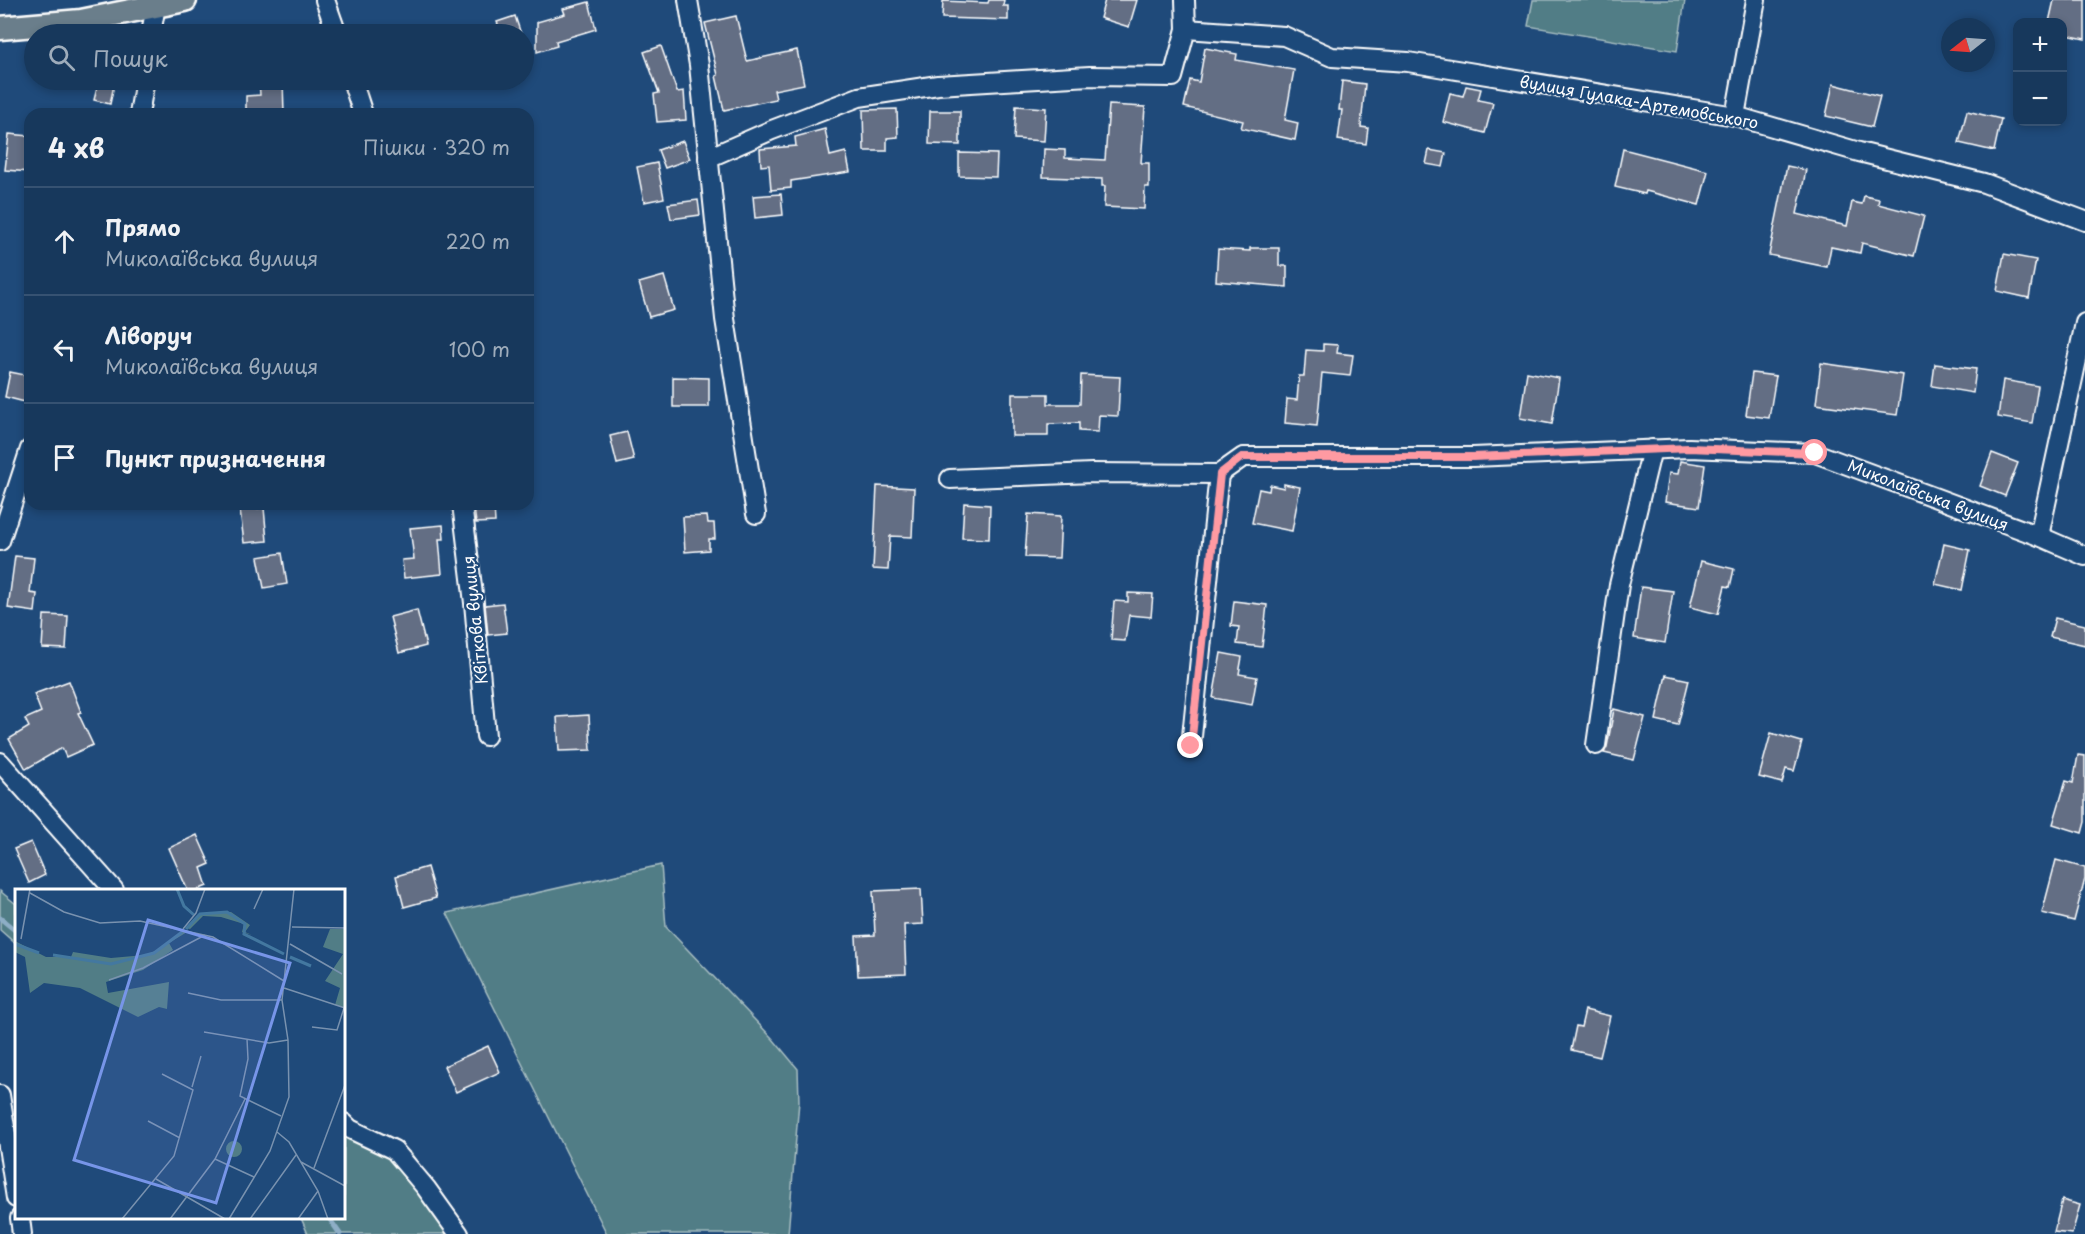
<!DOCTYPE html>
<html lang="uk">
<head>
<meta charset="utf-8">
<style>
	:root { --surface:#17385c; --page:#244365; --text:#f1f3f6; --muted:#9eacbb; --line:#365272 }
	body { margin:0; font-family:"Playpen Sans",sans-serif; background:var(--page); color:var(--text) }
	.controls { position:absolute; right:18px; top:18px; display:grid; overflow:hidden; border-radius:12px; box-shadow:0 3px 9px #0003 }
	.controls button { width:54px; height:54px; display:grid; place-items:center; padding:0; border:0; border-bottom:2px solid var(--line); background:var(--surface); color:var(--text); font:30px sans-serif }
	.compass { position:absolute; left:1941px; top:18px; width:54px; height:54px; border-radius:50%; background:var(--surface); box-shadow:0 3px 9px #0003; rotate:253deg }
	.stop { position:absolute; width:18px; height:18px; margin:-14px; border:4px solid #ff9aa2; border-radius:50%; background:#fff }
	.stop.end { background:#ff9aa2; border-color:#fff; box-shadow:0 2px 6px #0008 }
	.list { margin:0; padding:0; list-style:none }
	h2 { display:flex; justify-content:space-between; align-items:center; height:78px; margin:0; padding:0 24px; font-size:26px }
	h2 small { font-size:20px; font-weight:400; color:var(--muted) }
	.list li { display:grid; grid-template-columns:39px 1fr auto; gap:18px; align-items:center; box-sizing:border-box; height:108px; padding:0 24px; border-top:2px solid var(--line) }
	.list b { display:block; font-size:22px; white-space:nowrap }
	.list p { margin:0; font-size:20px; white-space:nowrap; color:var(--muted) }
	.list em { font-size:20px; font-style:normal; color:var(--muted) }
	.icon { flex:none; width:33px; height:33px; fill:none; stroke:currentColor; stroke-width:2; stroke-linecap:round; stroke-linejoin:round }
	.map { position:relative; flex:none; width:2085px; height:1234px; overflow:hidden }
	.search { position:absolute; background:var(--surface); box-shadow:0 3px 9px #0003; left:24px; top:24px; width:510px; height:66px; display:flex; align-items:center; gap:15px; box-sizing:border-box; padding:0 21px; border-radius:33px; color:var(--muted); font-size:22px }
	.panel { position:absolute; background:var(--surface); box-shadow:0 3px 9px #0003; left:24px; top:108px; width:510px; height:402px; border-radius:18px }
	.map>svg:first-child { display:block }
	.green { fill:#517d86; stroke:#a8bec2; stroke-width:1.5 }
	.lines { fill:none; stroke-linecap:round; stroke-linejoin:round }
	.stream { stroke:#8eaec6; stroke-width:5 }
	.building { fill:#646e84; stroke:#fff; stroke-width:1.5 }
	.minor-casing { stroke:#fff; stroke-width:22 }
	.major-casing { stroke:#fff; stroke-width:27 }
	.minor { stroke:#1f4a7a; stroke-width:18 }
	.major { stroke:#6b7e8b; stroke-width:22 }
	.route { stroke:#ff9aa2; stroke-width:8 }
	.labels { text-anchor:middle; stroke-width:4.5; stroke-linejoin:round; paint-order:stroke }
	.street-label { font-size:16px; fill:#fff; stroke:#1f4a7a }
	.inset-river { fill:none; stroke:#4378a0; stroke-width:3 }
	.inset-road { fill:none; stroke:#7992af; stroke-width:1.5 }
	.view { fill:#7795e8; fill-opacity:0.15; stroke:#7795e8; stroke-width:3 }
	.inset-edge { fill:none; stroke:#fff; stroke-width:3 }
</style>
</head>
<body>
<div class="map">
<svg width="2085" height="1234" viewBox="0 0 2085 1234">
	<rect width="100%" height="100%" fill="#1f4a7a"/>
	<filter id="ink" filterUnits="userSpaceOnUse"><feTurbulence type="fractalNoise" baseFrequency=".0167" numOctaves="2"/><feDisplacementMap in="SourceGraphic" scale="12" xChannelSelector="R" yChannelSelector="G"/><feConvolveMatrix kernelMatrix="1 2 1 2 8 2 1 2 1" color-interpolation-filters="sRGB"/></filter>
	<g filter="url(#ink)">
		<g class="green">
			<path d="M1533,0h152l-8,51 -149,-25z"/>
			<path d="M661,865l5,62 107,112 25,30 1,32 -11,133h-181l-160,-321z"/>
			<path d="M0,891l16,13v40l-16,-14z"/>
			<path d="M344,1115l6,6 61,32 53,81h-156l-7,-16h43z"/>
		</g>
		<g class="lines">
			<g class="stream">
				<path d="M0,918l16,13"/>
				<path d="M329,1218l11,16"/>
			</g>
		</g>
		<g class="building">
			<path d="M989,0h15l-1,6h5v14l-66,-2 1,-17 45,2z"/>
			<path d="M1105,0h32l-8,27 -29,-9z"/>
			<path d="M2054,0h31v39l-23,-5v-12h-13z"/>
			<path d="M589,2l7,27 -40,12 1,5 -20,6v-30l28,-8 -2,-5z"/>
			<path d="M515,16l6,18h-19l-5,-12z"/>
			<path d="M736,16l11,45 50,-11 7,34 -30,6 2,9 -52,11 -8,-34 2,-1 -13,-52z"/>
			<path d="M661,46l16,46 7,-1 2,29 -29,2 -3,-28 5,-1 -15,-41z"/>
			<path d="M1205,48l32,6 -1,6 58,10 -9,50 13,3 -3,17 -54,-12 2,-7 -59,-14 6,-27 9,2z"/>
			<path d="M99,80h16l-5,24 -16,-4z"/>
			<path d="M259,80h24l1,34h-38v-18l14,-1z"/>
			<path d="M1342,81l23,3 -4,43 7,1 -2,16 -28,-4 4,-30h-3z"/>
			<path d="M1833,84l47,12 -8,31 -46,-11z"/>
			<path d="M1466,86l15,3 -3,11 15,3 -8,30 -42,-11 7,-29 13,3z"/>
			<path d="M1109,105l36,2 -4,56h8v24h-4l-1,22 -40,-2 1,-21h-3v-7l-59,-2 1,-28 21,1v8l40,2z"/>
			<path d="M1016,106l30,2 -2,33 -30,-2z"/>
			<path d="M897,109l1,28 -11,1v13h-23l-1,-41z"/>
			<path d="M930,111h30v34l-31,-1z"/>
			<path d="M1967,111l34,8 -7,32 -35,-8z"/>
			<path d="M825,129l5,27 16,-4 4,20 -59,9v7l-20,2 -2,-25 -8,1 -1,-17 36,-3 -1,-9z"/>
			<path d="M9,134l21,2v36l-25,-2z"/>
			<path d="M683,141l7,18 -25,9 -7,-18z"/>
			<path d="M1623,149l85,22 -9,34 -53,-14 -1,3 -30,-7z"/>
			<path d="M1429,150l17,3 -3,14 -17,-3z"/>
			<path d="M959,153l38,1 -1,23 -37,-1z"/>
			<path d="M657,163l7,35 -20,4 -7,-35z"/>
			<path d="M1787,166l19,4 -9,44 50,12 5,-24 10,2 2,-8 15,3 -1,5 46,12 -10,40 -52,-13 -2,10 -29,-6 -4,20 -58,-12z"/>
			<path d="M781,194l2,21 -28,3 -2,-22z"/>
			<path d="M698,200l2,15 -29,4 -3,-15z"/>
			<path d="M1250,248h29v18h8v21l-71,-6 2,-32 32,2z"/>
			<path d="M2004,254l32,6 -7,38 -32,-7z"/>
			<path d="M664,276l10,34 -25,7 -10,-34z"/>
			<path d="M1323,344l15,1 -1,8 16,2 -3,21 -28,-3 -5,53 -32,-3 2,-24 10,1 2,-24h5l2,-26 17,1z"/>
			<path d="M1821,363l82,12 -6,40 -81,-11z"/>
			<path d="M1935,364l41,5 -3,24 -41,-7z"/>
			<path d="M10,372l20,4 -5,26 -20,-5z"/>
			<path d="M1527,372l32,6 -7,46 -32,-6z"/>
			<path d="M1752,373l24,3 -7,42 -23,-3z"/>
			<path d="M1081,375l39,2 -2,39 -19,-1 -1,17 -19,-1v-8l-31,1v12h-36v-42h36v10h32z"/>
			<path d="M673,377l36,1v29h-36z"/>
			<path d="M2003,380l35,6 -6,37 -34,-6z"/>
			<path d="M627,432l7,28 -17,4 -7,-28z"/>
			<path d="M1992,453l26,10 -13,33 -25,-10z"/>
			<path d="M1680,461l25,4 -6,42 -34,-5 4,-29 9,1z"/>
			<path d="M1284,484l16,3 -8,44 -40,-8 7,-34 10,2 1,-6 14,3z"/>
			<path d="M877,486l37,2 -2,49 -22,-1 -2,34 -15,-1z"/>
			<path d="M964,503l26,2 -1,34 -27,-1z"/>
			<path d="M494,506l1,16 -19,1 -2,-16z"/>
			<path d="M264,508l3,33 -23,2 -4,-33z"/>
			<path d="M1028,514l33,2 -2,42 -34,-1z"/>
			<path d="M707,516l1,7h6l1,16h-6v11l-24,2 -2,-35z"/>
			<path d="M443,525l1,14h-5l3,35 -38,4 -2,-18 12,-1 -4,-31z"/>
			<path d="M1944,544l26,6 -8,40 -27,-6z"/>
			<path d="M282,553l5,31 -23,4 -6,-31z"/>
			<path d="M15,556l19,2 -4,35 7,1 -2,18 -27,-4z"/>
			<path d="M1701,561l33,8 -4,18 -5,-1 -7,28 -28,-7z"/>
			<path d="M1641,587l32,4 -8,52 -31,-5z"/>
			<path d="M1128,593l25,1 -2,23 -22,-2 -4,26 -14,-1 3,-39 14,1z"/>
			<path d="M1234,601l33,4 -5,42 -25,-3 2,-17 -8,-1z"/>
			<path d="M503,603l4,30 -19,2 -3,-30z"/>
			<path d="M417,610l9,36 -27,7 -9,-36z"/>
			<path d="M44,615l24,1 -2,33 -24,-1z"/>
			<path d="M2055,618l30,7v20l-35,-8z"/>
			<path d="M1221,653l21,4 -3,17 18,3 -5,28 -39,-7z"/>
			<path d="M1666,675l23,5 -11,45 -22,-5z"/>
			<path d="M69,681l12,31 -3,1 15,32 -27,12 -4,-9 -36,21 -17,-30 20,-12 -4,-8 16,-7 -7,-18z"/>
			<path d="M1614,709l31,8 -11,43 -30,-7 3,-6z"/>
			<path d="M589,715l2,35 -32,1 -2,-34z"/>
			<path d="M1771,733l31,9 -8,29 -8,-2 -4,14 -23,-6z"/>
			<path d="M2078,755l7,1v66l-3,11 -29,-9 13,-43 7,2z"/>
			<path d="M197,835l13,29 -9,4 6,18 -12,5h-7l-19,-43z"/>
			<path d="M31,842l14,33 -16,8 -15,-34z"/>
			<path d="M2056,860l29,8v11l-11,42 -32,-8z"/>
			<path d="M427,867l9,31 -32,9 -8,-31z"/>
			<path d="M921,889l2,35 -19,1 2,49 -48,2 -2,-40 19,-1 -2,-44z"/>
			<path d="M1585,1010l25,6 -10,41 -29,-7 5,-24 5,1z"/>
			<path d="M488,1046l12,26 -44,20 -12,-26z"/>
			<path d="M2062,1200l18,5 -8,29 -18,-2z"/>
		</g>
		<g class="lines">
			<g class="minor-casing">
				<g id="minor">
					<path d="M325,0l12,34"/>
					<path d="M688,0l11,65 26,254 31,195"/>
					<path d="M1186,29l98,7 48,21 76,5 327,54 124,36 125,31 101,38"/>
					<path d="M151,34l5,-29"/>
					<path d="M352,80l11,34"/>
					<path d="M139,114l6,-34"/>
					<path d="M1735,116l21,-116"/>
					<path d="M708,158l64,-28 87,-33 79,-12 152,-9 83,1 13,-48 -1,-29"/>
					<path d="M950,479l142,-6 127,1"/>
					<path d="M462,504l12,99 12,133"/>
					<path d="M2039,536l46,-213"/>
					<path d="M0,541l30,-92"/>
					<path d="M1596,745l23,-160 33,-136"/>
					<path d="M1191,746l28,-272 24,-17h230l216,-9 126,5 224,83 46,20"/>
					<path d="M0,762l114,128"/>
					<path d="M0,1095l16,103"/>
					<path d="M344,1123l6,6 44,21 32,38 33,46"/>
					<path d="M20,1218l2,16"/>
				</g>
			</g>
			<g class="major-casing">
				<path id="major" d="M0,28l81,-7 104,-21"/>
			</g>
			<use href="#minor" class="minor"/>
			<use href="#major" class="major"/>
		</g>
	</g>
	<g class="lines" filter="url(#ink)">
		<path class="route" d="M1191,746l29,-272 22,-17h231l216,-9 126,5"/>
	</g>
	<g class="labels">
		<g class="street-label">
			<text transform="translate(1639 102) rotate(10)" y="6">вулиця Гулака-Артемовського</text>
			<text transform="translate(1928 495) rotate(21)" y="6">Миколаївська вулиця</text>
			<text transform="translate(475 620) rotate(-96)" y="6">Квіткова вулиця</text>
		</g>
	</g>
	<g transform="translate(15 889)">
		<rect width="330" height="330" fill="#1f4a7a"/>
		<path d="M216,23l19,13 -5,7 7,3 -10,-3 2,-8 -23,-7 -18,-1 -13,13 -4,-1 14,-14zM315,40h15v79l-10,-3 5,-17 -15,-7 18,-27 -20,-7zM168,41l4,2 -18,11 4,7 -30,20 -37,12 2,11 61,-11 -2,27 -8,-2 -21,10 -58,-29 -36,-5 -14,10 -5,-36 -10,-5v-11l31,16h25l2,-5 38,6 34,-3 15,-6zM211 260a8 8 0 1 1 16 0a8 8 0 1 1-16 0Z" fill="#517d86"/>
		<path class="inset-river" d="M162,0l7,17 10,9M171,40l14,-15 27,-2 18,12 -1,10 40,20M0,55l24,9M38,66l58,9 43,-11 28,-21M275,68l21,9"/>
		<path class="inset-road" d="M15,4l34,19 36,11 40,-2 73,16 71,44M239,20l9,-20M277,38l53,1M168,40l13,-16 9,-24M6,50l9,-50M275,55l52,30M94,91l34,-12 62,-33M269,99l61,20M173,104l33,7h61M297,138l25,3 7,-22M189,143l65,11 19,-3M232,150l1,20 -8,37 41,20M177,198l9,-31M133,232l32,17M262,243l12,10 29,49 10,28M200,270l39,18M286,273l44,24M299,279l31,-83M141,290l69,40M107,330l52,-63 19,-66 -31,-16M155,330l45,-60 30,-60M214,330l41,-68 19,-54 -1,-57 -6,-40 12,-111M235,330l46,-64M283,330l20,-28"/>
		<path class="view" d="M133,31l142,43 -74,240 -142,-43z"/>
		<rect width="330" height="330" class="inset-edge"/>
	</g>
</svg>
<div class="controls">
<button>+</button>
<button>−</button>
</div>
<svg class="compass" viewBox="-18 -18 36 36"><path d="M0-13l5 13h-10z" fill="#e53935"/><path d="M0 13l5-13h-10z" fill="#9eacbb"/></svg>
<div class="stop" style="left:1815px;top:453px"></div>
<div class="stop end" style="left:1191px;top:746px"></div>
<div class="search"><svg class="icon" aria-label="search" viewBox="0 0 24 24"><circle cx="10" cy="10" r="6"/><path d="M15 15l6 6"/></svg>Пошук</div>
<section class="panel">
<h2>4 хв<small>Пішки · 320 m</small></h2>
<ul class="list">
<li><svg class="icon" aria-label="ahead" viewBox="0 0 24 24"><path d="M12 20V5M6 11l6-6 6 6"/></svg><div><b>Прямо</b><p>Миколаївська вулиця</p></div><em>220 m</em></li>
<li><svg class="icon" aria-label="left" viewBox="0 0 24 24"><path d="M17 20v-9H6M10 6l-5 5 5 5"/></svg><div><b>Ліворуч</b><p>Миколаївська вулиця</p></div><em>100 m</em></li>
<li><svg class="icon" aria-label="arrive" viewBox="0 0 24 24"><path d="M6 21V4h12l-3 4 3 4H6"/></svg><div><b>Пункт призначення</b></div></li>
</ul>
</section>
</div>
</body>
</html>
